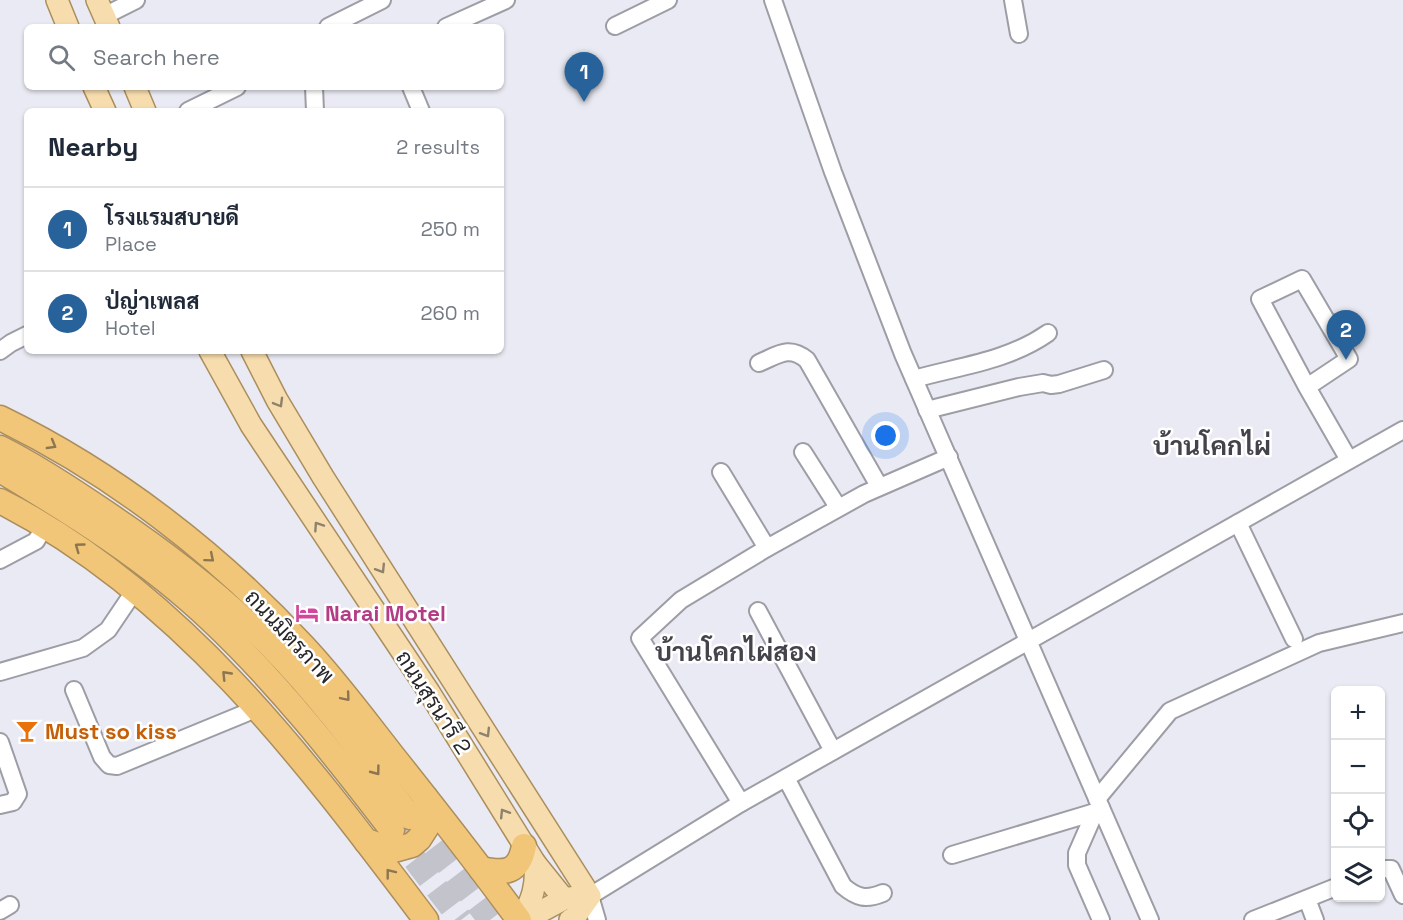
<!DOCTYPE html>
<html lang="en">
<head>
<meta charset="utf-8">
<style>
	:root { --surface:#fff; --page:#f6f6f7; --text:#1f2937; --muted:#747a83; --line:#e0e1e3; --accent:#27629a }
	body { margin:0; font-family:"Space Grotesk",Sarabun,sans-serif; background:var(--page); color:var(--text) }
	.controls { position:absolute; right:18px; bottom:18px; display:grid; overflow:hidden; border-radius:9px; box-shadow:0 2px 4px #0004 }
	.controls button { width:54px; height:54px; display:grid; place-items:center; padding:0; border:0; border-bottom:2px solid var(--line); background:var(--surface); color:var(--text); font:30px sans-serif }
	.you { position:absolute; left:886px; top:436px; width:21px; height:21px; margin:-15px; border:4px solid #fff; border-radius:50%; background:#1a73e8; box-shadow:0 0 0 9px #1a73e833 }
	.badge { display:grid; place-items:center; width:39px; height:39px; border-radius:50%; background:var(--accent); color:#fff; font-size:20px; font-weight:700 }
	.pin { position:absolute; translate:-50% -50px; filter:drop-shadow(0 2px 3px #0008) }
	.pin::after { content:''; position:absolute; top:32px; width:21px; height:18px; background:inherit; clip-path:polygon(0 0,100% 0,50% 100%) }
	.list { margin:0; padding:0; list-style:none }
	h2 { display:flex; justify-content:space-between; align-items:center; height:78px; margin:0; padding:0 24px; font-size:26px }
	h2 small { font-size:20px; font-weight:400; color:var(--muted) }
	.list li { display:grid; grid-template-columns:39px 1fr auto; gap:18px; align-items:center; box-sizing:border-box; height:84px; padding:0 24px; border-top:2px solid var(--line) }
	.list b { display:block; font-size:22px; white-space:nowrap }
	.list p { margin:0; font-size:20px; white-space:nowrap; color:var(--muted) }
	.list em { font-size:20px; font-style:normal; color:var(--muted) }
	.icon { flex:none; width:33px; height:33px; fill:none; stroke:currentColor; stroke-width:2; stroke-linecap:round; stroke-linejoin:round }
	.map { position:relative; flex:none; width:1403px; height:920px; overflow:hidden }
	.search { position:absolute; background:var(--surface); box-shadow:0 2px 4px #0004; left:24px; top:24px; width:480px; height:66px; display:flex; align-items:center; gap:15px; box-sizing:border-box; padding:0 21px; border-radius:9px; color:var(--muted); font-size:22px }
	.panel { position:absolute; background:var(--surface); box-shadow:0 2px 4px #0004; left:24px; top:108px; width:480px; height:246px; border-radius:9px }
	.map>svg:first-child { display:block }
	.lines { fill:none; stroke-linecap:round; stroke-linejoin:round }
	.highway-tunnel { stroke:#c3c3cc; stroke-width:24; stroke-dasharray:24 12; stroke-linecap:butt }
	.minor-casing { stroke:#9d9da6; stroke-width:20 }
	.major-casing { stroke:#ab8e5d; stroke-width:24 }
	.highway-casing { stroke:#ab8e5d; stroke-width:27 }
	.minor { stroke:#fff; stroke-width:16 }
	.major { stroke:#f7ddae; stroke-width:21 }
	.highway { stroke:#f2c678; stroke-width:24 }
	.oneway { stroke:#8f826c }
	.oneway2 { stroke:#8c7651 }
	.labels { text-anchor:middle; stroke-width:5; stroke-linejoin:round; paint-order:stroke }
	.hotel-label { font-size:22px; font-weight:bold; fill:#b23c85; stroke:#fff; text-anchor:start }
	.street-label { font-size:22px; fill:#27272a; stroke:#fff }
	.food-label { font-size:22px; font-weight:bold; fill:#c56008; stroke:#fff; text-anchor:start }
	.quarter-label { font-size:26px; font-weight:bold; fill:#43434b; stroke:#fff }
</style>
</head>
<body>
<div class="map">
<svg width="1403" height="920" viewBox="0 0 1403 920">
	<rect width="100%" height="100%" fill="#eaeaf4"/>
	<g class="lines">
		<g class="highway-tunnel">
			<path d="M412,818l78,102"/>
			<path d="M393,831l68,89"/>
		</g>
		<g class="minor-casing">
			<g id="minor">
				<path d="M773,0l60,172 70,182 247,566"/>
				<path d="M1013,0l6,34"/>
				<path d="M104,16l32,-16"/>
				<path d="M615,26l53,-26"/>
				<path d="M328,27l54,-27"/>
				<path d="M446,27l60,-27"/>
				<path d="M314,87l1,24"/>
				<path d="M411,87l10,24"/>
				<path d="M188,111l49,-24"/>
				<path d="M0,351l11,-8 16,-8"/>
				<path d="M759,363c19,-8 30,-18 48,-3l72,126"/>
				<path d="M914,379c46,-13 94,-18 134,-46"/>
				<path d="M1307,387l42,-28 -47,-80 -42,20 47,88 42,73"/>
				<path d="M927,410l92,-23 24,-4 8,2 8,-1 45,-14"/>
				<path d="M803,452l35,55"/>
				<path d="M721,472l46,76"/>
				<path d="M1238,523l56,116"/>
				<path d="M0,560l36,-19 9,-15"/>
				<path d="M758,611l75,140"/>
				<path d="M0,672l83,-24 25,-18 27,-40"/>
				<path d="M74,690l28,67 7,8 8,1 129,-53 9,-8"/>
				<path d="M0,742l18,52 -5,8 -13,3"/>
				<path d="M786,778l57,108c14,12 23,14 40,7"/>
				<path d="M1097,799l73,-88 149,-68 84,-20"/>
				<path d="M741,803l-101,-165 41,-38 86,-52 97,-54 85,-37"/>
				<path d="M1095,812l-18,41v12l24,55"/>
				<path d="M952,855l143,-43 6,-4"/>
				<path d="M1380,869h11l12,26"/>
				<path d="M1307,899l8,21"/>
				<path d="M0,911l10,-6"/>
				<path d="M597,920l-7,-24 151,-93 662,-373"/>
				<path d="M1253,920l83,-33"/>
			</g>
		</g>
		<g class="major-casing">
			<g id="major">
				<path d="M57,0l11,27"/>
				<path d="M97,0l12,27"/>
				<path d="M94,87l11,24"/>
				<path d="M135,87l10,24"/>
				<path d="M210,351l41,74 178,267 106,171 29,36"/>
				<path d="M252,351l25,49 46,77 267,419"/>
				<path d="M522,920c10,-22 15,-33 13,-57"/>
				<path d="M525,920l39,-21 13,-2"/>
				<path d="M570,920l5,-3 15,-21"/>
			</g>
		</g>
		<g class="highway-casing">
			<g id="highway">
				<path d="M0,418c113,55 217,135 303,228 32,34 60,72 89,109 43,54 86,109 127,165"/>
				<path d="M0,448c38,19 74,43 109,67 58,39 114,82 163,132 51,52 94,112 138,170"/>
				<path d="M0,470c74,44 149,91 211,150 68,64 125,137 181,210"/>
				<path d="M0,501c181,92 306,260 426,419"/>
				<path d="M366,841l28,9 18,-5 7,-6 9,-14 -3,-28"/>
				<path d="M481,869c24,5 38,4 43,-23"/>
			</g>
		</g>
		<use href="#minor" class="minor"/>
		<use href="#major" class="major"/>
		<use href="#highway" class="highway"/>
	</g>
	<defs><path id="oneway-chevron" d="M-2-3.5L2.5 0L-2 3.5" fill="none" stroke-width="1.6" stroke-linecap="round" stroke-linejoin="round" transform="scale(1.5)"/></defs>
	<g class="oneway">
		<use href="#oneway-chevron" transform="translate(279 403) rotate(60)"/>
		<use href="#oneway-chevron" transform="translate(318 526) rotate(-124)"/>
		<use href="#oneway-chevron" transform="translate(381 569) rotate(58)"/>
		<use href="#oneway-chevron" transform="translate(486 733) rotate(58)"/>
		<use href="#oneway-chevron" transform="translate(504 813) rotate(-122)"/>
	</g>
	<g class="oneway2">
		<use href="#oneway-chevron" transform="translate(52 445) rotate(30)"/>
		<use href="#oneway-chevron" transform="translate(79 547) rotate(-144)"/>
		<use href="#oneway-chevron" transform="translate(210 558) rotate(40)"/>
		<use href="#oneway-chevron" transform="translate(226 675) rotate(-134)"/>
		<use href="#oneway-chevron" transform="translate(346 697) rotate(50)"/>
		<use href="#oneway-chevron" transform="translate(376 771) rotate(53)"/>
		<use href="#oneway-chevron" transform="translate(390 873) rotate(-128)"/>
	</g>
	<defs>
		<g id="hotel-bare" transform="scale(1.8)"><path d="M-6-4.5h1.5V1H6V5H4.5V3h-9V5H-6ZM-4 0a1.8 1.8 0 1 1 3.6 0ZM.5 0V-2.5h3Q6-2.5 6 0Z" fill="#d1479c" stroke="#fff" stroke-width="2.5" paint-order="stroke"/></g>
		<g id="bar-bare" transform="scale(1.8)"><path d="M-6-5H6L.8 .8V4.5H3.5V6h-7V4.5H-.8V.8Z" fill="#e8710a" stroke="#fff" stroke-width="2.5" paint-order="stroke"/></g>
	</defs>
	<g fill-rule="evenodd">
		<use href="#hotel-bare" x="307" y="613"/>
		<use href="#bar-bare" x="27" y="731"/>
	</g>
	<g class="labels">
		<g class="hotel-label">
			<text x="325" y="621">Narai Motel</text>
		</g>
		<g class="street-label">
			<text transform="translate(290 636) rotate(47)" y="8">ถนนมิตรภาพ</text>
			<text transform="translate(434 702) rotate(57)" y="8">ถนนสุรนารี 2</text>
		</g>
		<g class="food-label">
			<text x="45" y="739">Must so kiss</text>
		</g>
		<g class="quarter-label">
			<text x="1212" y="455">บ้านโคกไผ่</text>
			<text x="736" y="661">บ้านโคกไผ่สอง</text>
		</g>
	</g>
</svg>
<div class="controls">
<button>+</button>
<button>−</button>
<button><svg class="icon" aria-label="locate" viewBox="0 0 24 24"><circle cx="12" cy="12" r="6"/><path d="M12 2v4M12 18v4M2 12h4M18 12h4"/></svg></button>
<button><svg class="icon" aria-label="layers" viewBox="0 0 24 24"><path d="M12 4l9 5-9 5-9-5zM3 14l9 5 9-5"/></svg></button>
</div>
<div class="you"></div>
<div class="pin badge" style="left:584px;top:102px">1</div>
<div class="pin badge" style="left:1346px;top:360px">2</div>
<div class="search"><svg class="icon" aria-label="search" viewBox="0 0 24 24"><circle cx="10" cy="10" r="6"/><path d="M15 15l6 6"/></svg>Search here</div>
<section class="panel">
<h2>Nearby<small>2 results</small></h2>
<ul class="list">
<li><span class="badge">1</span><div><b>โรงแรมสบายดี</b><p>Place</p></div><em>250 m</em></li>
<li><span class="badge">2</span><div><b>ป่ญ่าเพลส</b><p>Hotel</p></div><em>260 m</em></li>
</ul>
</section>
</div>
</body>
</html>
